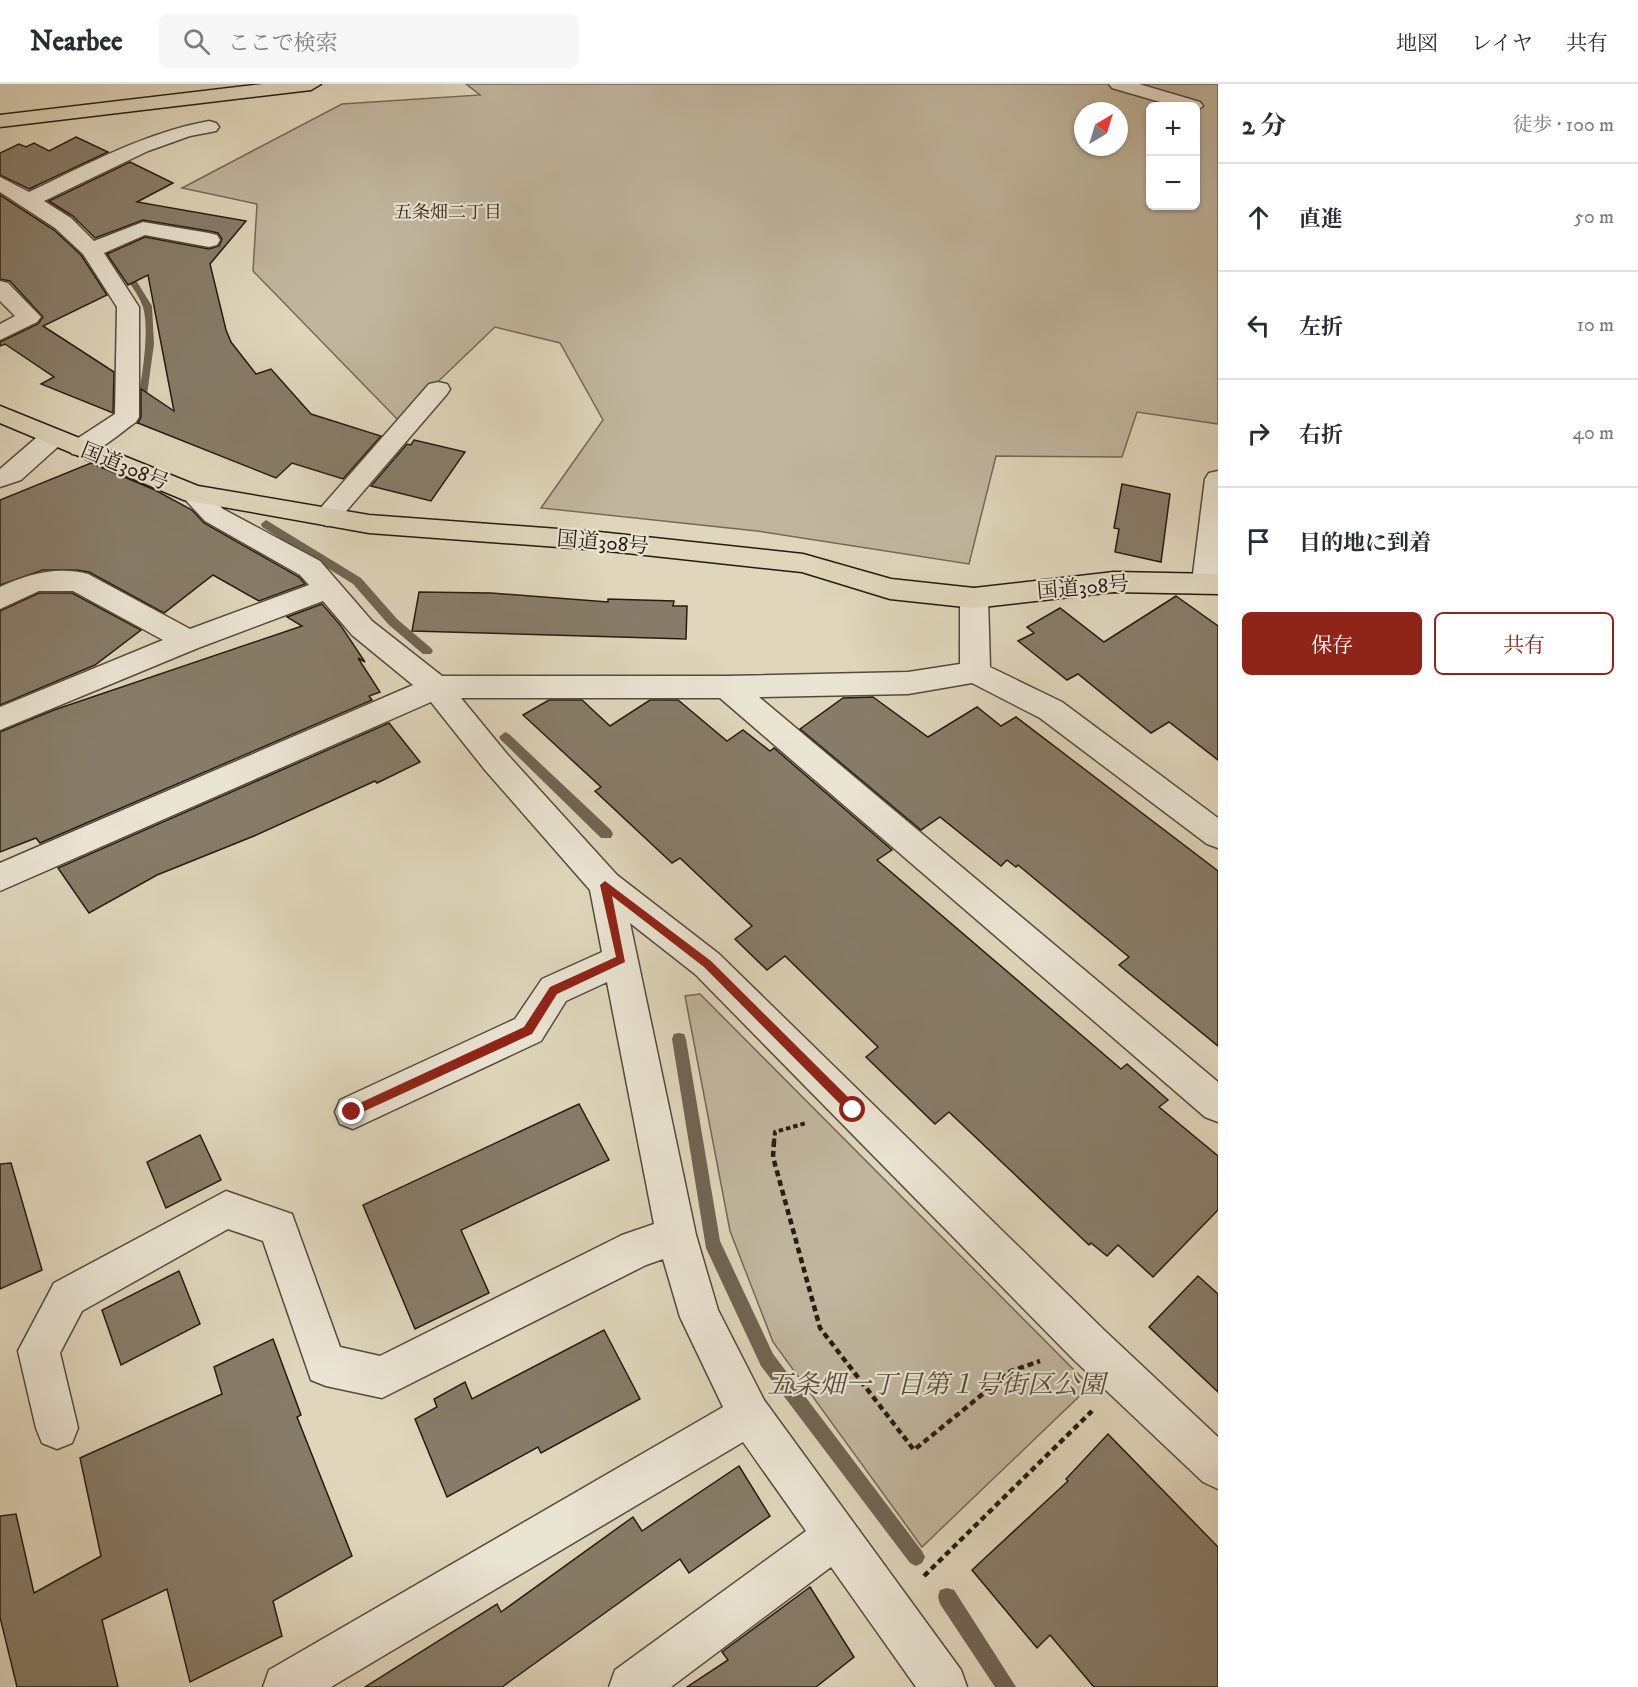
<!DOCTYPE html>
<html lang="ja">
<head>
<meta charset="utf-8">
<style>
	:root { --surface:#fff; --page:#f7f7f7; --text:#2b2b33; --muted:#7c7c81; --line:#e1e1e2; --accent:#8f2418 }
	body { margin:0; font-family:"IM FELL DW Pica","Noto Serif JP",serif; background:var(--page); color:var(--text) }
	.controls { position:absolute; right:18px; top:18px; display:grid; overflow:hidden; border-radius:9px; box-shadow:0 2px 4px #0004 }
	.controls button { width:54px; height:54px; display:grid; place-items:center; padding:0; border:0; border-bottom:2px solid var(--line); background:var(--surface); color:var(--text); font:30px sans-serif }
	.compass { position:absolute; left:1074px; top:18px; width:54px; height:54px; border-radius:50%; background:var(--surface); box-shadow:0 2px 4px #0004; rotate:38deg }
	.stop { position:absolute; width:18px; height:18px; margin:-14px; border:4px solid #8f2418; border-radius:50%; background:#fff }
	.stop.end { background:#8f2418; border-color:#fff; box-shadow:0 2px 6px #0008 }
	.list { margin:0; padding:0; list-style:none }
	h2 { display:flex; justify-content:space-between; align-items:center; height:78px; margin:0; padding:0 24px; font-size:26px }
	h2 small { font-size:20px; font-weight:400; color:var(--muted) }
	.list li { display:grid; grid-template-columns:39px 1fr auto; gap:18px; align-items:center; box-sizing:border-box; height:108px; padding:0 24px; border-top:2px solid var(--line) }
	.list b { display:block; font-size:22px; white-space:nowrap }
	.list em { font-size:20px; font-style:normal; color:var(--muted) }
	.actions { display:flex; gap:12px; padding:18px 24px }
	.actions a { flex:1; padding:14px 0; border:2px solid var(--accent); border-radius:9px; text-align:center; font-size:21px; color:var(--accent) }
	.actions .main { background:var(--accent); color:#fff }
	.icon { flex:none; width:33px; height:33px; fill:none; stroke:currentColor; stroke-width:2; stroke-linecap:round; stroke-linejoin:round }
	.map { position:relative; flex:none; width:1218px; height:1603px; overflow:hidden }
	header { display:flex; align-items:center; gap:36px; box-sizing:border-box; height:84px; padding:0 30px; background:var(--surface); border-bottom:2px solid var(--line) }
	header strong { font-size:28px }
	nav { display:flex; gap:33px; margin-inline-start:auto; font-size:21px }
	.search { width:420px; height:54px; background:var(--page); display:flex; align-items:center; gap:15px; box-sizing:border-box; padding:0 21px; border-radius:9px; color:var(--muted); font-size:22px }
	main { display:flex }
	aside { flex:1; background:var(--surface) }
	.map>svg:first-child { display:block }
	.green { fill:#c0b69e; stroke:#746858; stroke-width:1.5; fill-rule:evenodd }
	.lines { fill:none; stroke-linecap:round; stroke-linejoin:round }
	.stream { fill:#706554; fill-rule:evenodd }
	.building { fill:#877c69; stroke:#271b11; stroke-width:1.5 }
	.minor-casing { stroke:#554a3c; stroke-width:3 }
	.highway-casing { stroke:#271b11; stroke-width:3 }
	.path-far1 { stroke:#271b11; stroke-width:4; stroke-dasharray:4.5 3; stroke-linecap:butt }
	.path { stroke:#271b11; stroke-width:4.5; stroke-dasharray:6 4; stroke-linecap:butt }
	.minor { fill:#eae4d3; fill-rule:evenodd }
	.highway { fill:#dfd6bb; fill-rule:evenodd }
	.route { fill:#8f2418 }
	.labels { text-anchor:middle; stroke-width:4.5; stroke-linejoin:round; paint-order:stroke }
	.far-neighbourhood-label { font-size:18px; fill:#271b11; stroke:#eae4d3 }
	.street-label { font-size:21px; fill:#271b11; stroke:#eae4d3 }
	.near-park-label { font-size:26px; font-style:italic; fill:#554a3b; stroke:#eae4d3 }
</style>
</head>
<body>
<header>
<strong>Nearbee</strong>
<div class="search"><svg class="icon" aria-label="search" viewBox="0 0 24 24"><circle cx="10" cy="10" r="6"/><path d="M15 15l6 6"/></svg>ここで検索</div>
<nav><a>地図</a><a>レイヤ</a><a>共有</a></nav>
</header>
<main>
<div class="map">
<svg width="1218" height="1603" viewBox="0 0 1218 1603">
	<rect width="100%" height="100%" fill="#dfd6bb"/>
	<filter id="stains"><feTurbulence type="fractalNoise" baseFrequency=".00333" numOctaves="4"/><feColorMatrix values="0 0 0 0 .2 0 0 0 0 .09 0 0 0 0 .02 0 0 0 .5 -.17"/></filter>
	<radialGradient id="worn" r=".72"><stop offset=".6" stop-color="#630" stop-opacity="0"/><stop offset="1" stop-color="#630" stop-opacity=".3"/></radialGradient>
	<g class="green">
		<path d="M466,0h752v340l-81,-12 -15,45 -126,-1 -27,108 -212,-33 -216,-23 62,-88 -43,-77 -65,-16 -97,93 -145,-149 4,-67 -75,-16 160,-84 138,-9zM1150,22h46v100h-46zM1083,27h36v36h-36z"/>
		<path d="M700,910l390,392 -168,161 -149,-205 -43,-111 -45,-235z"/>
	</g>
	<g class="lines">
		<g class="stream">
			<path d="M0,82l38,21 40,35v4h-6l-40,-35 -32,-19z"/>
			<path d="M91,155h6l37,38 18,29 2,38 -11,80h-8l-1,-2c5,-29 17,-87 9,-115 -9,-25 -33,-46 -52,-64z"/>
			<path d="M266,436l95,58 36,41 34,29 2,3 -2,3h-8l-34,-29 -36,-41 -91,-57 -1,-3z"/>
			<path d="M505,648l4,2 102,96 2,4 -2,4h-10l-100,-98 -2,-3z"/>
			<path d="M679,949l5,1 2,5 34,202 53,113 149,197 3,6 -3,6 -6,3 -6,-3 -149,-197 -55,-118 -34,-209 2,-5z"/>
			<path d="M947,1504l7,2 62,97h-21l-55,-83 -2,-7 2,-7z"/>
		</g>
	</g>
	<g class="building">
		<path d="M76,53l32,15 -79,37 -29,-14v-22l19,-9 7,3 8,-4 15,8z"/>
		<path d="M130,78l43,21 -36,19 109,19 -36,43 16,66 5,12 25,32 15,-5 40,45 70,22 -38,43 -51,-16 -16,15 -138,-55 3,-6v-28l33,22 -26,-136 -20,10 -21,-31 38,-17 64,12 10,-3 3,-7 -4,-6 -9,-2 -66,-11 -48,18 -22,-22 -24,-15z"/>
		<path d="M0,111l54,35 27,25 26,40 -64,31 71,46 -1,41 -72,-29 13,-7 -49,-33 -5,2v-4l38,-18 5,-7 -33,-36 -10,-2z"/>
		<path d="M414,356l51,12 -34,49 -60,-15 36,-42 4,1z"/>
		<path d="M91,379l64,27 37,20 12,13 95,54 6,7 -46,17 -46,-26 -49,38 -75,-41 -12,-2h-34l-43,15v-85z"/>
		<path d="M1122,400l48,10 -9,68 -46,-10 4,-23 -5,-1z"/>
		<path d="M419,508l72,1 117,9v-3l66,2 -1,5h14l-1,33 -274,-8z"/>
		<path d="M39,509h33l69,37 -46,35 -95,40v-94z"/>
		<path d="M1176,512l42,30v134l-49,-38 -18,11 -73,-59 -11,6 -49,-39 16,-8 -7,-6 33,-19 44,34z"/>
		<path d="M322,520l19,22 24,36 -7,-4 22,34 -11,4 3,4 -332,143 -4,-5 -36,14v-120l54,-22 248,-84 -15,-9z"/>
		<path d="M873,613l55,40 49,-30 24,19 15,-9 202,154v175l-99,-81 10,-8 -111,-92 -2,2 -9,-7 -6,6 -61,-49 -19,13 -121,-101 43,-31z"/>
		<path d="M549,616h33l28,26 40,-26h28l49,41 16,-11 27,21 4,-3 118,102 -15,10 244,209 6,-5 41,36 -9,7 59,49v54l-65,67 -35,-32 -11,11 -16,-13 -2,2 -140,-133 -14,12 -69,-67 12,-10 -93,-91 -18,14 -32,-31 17,-13 -72,-68 -8,5 -77,-72 6,-4 -78,-72z"/>
		<path d="M389,639l31,39 -43,21 -2,-2 -121,55 -97,39 -68,38 -31,-45z"/>
		<path d="M579,1020l30,56 -148,70 28,63 -74,36 -52,-124z"/>
		<path d="M200,1051l21,45 -55,28 -19,-46z"/>
		<path d="M11,1079l31,107 -42,19v-125z"/>
		<path d="M179,1187l21,53 -79,41 -19,-55z"/>
		<path d="M1198,1192l20,18v98l-69,-65z"/>
		<path d="M604,1246l36,69 -99,54 -3,-6 -91,50 -32,-78 22,-12 -3,-8 31,-17 7,17z"/>
		<path d="M273,1255l28,76 -4,2 55,139 -79,45 9,35 -92,46 -23,-93 -65,31 16,67h-101l-17,-70v-101l16,-2 18,79 67,-37 -21,-98 142,-64 -8,-27z"/>
		<path d="M1108,1350l110,113v140h-124l-44,-52 -13,13 -65,-78 96,-89 -2,-2z"/>
		<path d="M739,1382l31,50 -81,57 -9,-14 -178,128h-137l132,-83 4,8 132,-95 9,14z"/>
		<path d="M810,1503l44,70 -38,30h-129l41,-27 -6,-8z"/>
	</g>
	<g class="lines">
		<g class="minor-casing">
			<g id="minor">
				<path d="M1109,0h30l61,18 3,4 -7,5v-5h-22l-62,-18z"/>
				<path d="M209,37l7,2 3,4 -3,4 -26,5 -42,15 -104,50 27,17 23,23 49,-19 66,11 8,2 3,5 -3,5 -8,2 -64,-12 -41,18 35,54v110l-3,5c-18,12 -42,37 -64,32l-4,-6 4,-6 43,-28 2,-107 -34,-53 -28,-26 -55,-36v-15l29,15c59,-28 115,-59 180,-71z"/>
				<path d="M0,197l8,2 33,34 -4,5 -37,18v-16l15,-8 -15,-15z"/>
				<path d="M438,298l9,2 3,5 -3,5 -111,129 -9,3 -9,-3 -4,-6 4,-6 111,-127z"/>
				<path d="M52,346l9,2 4,6 -4,6 -40,36 -21,7v-18l43,-37z"/>
				<path d="M1218,387v114l-2,4 -10,3 -10,-3 -4,-7 13,-103 4,-6z"/>
				<path d="M193,401l9,3 21,21 97,52 52,60 70,55h285l181,-4 52,-8v-66l4,-7 10,-3 10,3 4,7 2,69 72,35 156,116v30l-11,-4 -167,-126 -68,-35 -64,11 -149,3 459,385v40l-13,-5 -485,-419h-259l46,56 110,121 102,79 385,376 114,107v52l-15,-7 -129,-122 -379,-386 -65,-51 66,312 22,75 46,90 197,270 6,17h-51l-85,-120 -160,120h-62l6,-17 191,-139 -63,-89 -412,245h-68l6,-17 454,-263 -43,-90 -17,-58 -17,6 -264,133 -56,-12 -15,-6 -48,-139 -35,-12 -146,82 -22,42 18,75 -6,15 -15,6 -15,-6 -6,-15 -18,-77 36,-68 172,-92 66,23 48,133 40,9 242,-121 32,-11 -47,-242 -41,19 -25,40 -188,88 -13,-5 -5,-12 5,-12 175,-81 27,-40 60,-27 -12,-62 -105,-120 -54,-68 -431,189v-28l413,-178 -61,-50 -29,-34 -125,47 -198,82v-23l163,-67 -90,-49h-34l-39,18v-22c28,-13 57,-21 88,-13l102,55 119,-44 -9,-10 -95,-54 -25,-27 4,-6z"/>
			</g>
		</g>
		<g class="highway-casing">
			<g id="highway">
				<path d="M263,0h58l-10,6 -311,37v-12z"/>
				<path d="M0,322l198,80 171,29 230,17 204,22 88,25 83,9 140,-16 104,2v20l-104,-2 -140,16 -84,-9 -88,-27 -203,-22 -230,-17 -185,-33 -184,-77z"/>
			</g>
		</g>
		<path class="path-far1" d="M774,1059l1,-11 31,-9"/>
		<g class="path">
			<path d="M774,1057l-1,16 47,171 94,122 97,-79 29,-10"/>
			<path d="M924,1492l168,-165"/>
		</g>
		<use href="#minor" class="minor"/>
		<use href="#highway" class="highway"/>
	</g>
	<path class="route" d="M605,797l106,80 146,145v7h-8l-145,-146 -92,-71 13,66 -68,32 -25,40 -176,81h-7v-7l175,-81 26,-40 66,-30 -16,-72z"/>
	<g class="labels">
		<g class="far-neighbourhood-label">
			<text x="448" y="134">五条畑二丁目</text>
		</g>
		<g class="street-label">
			<text transform="translate(125 382) rotate(22)" y="7">国道308号</text>
			<text transform="translate(603 458) rotate(5)" y="7">国道308号</text>
			<text transform="translate(1083 503) rotate(-5)" y="7">国道308号</text>
		</g>
		<g class="near-park-label">
			<text x="936" y="1309">五条畑一丁目第１号街区公園</text>
		</g>
	</g>
	<rect width="100%" height="100%" filter="url(#stains)"/>
	<rect width="100%" height="100%" fill="url(#worn)"/>
</svg>
<div class="controls">
<button>+</button>
<button>−</button>
</div>
<svg class="compass" viewBox="-18 -18 36 36"><path d="M0-13l5 13h-10z" fill="#e53935"/><path d="M0 13l5-13h-10z" fill="#7c7c81"/></svg>
<div class="stop" style="left:853px;top:1026px"></div>
<div class="stop end" style="left:352px;top:1028px"></div>
</div>
<aside>
<h2>2 分<small>徒歩 · 100 m</small></h2>
<ul class="list">
<li><svg class="icon" aria-label="ahead" viewBox="0 0 24 24"><path d="M12 20V5M6 11l6-6 6 6"/></svg><div><b>直進</b></div><em>50 m</em></li>
<li><svg class="icon" aria-label="left" viewBox="0 0 24 24"><path d="M17 20v-9H6M10 6l-5 5 5 5"/></svg><div><b>左折</b></div><em>10 m</em></li>
<li><svg class="icon" aria-label="right" viewBox="0 0 24 24"><path d="M7 20v-9h11M14 6l5 5-5 5"/></svg><div><b>右折</b></div><em>40 m</em></li>
<li><svg class="icon" aria-label="arrive" viewBox="0 0 24 24"><path d="M6 21V4h12l-3 4 3 4H6"/></svg><div><b>目的地に到着</b></div></li>
</ul>
<div class="actions"><a class="main">保存</a><a>共有</a></div>
</aside>
</main>
</body>
</html>
